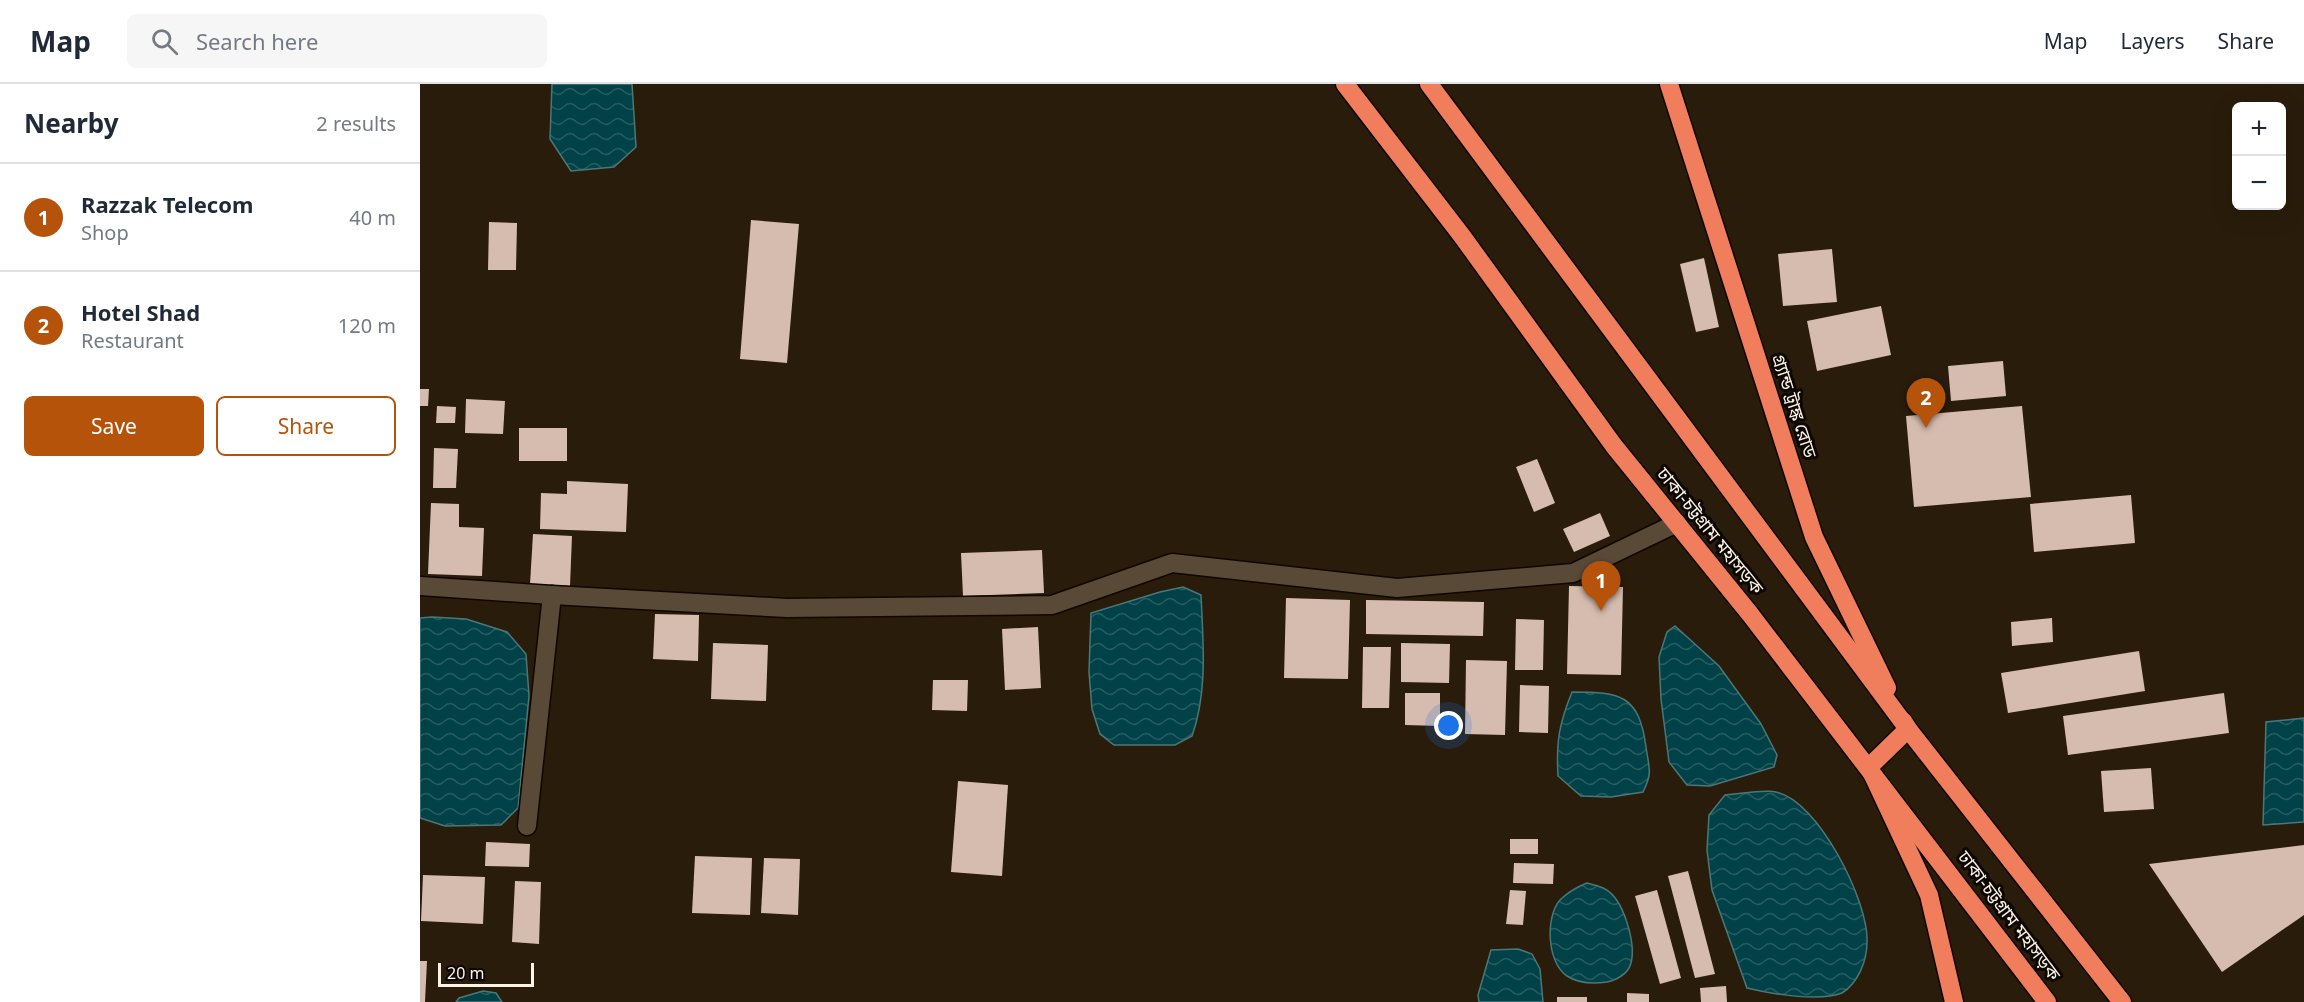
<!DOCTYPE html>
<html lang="en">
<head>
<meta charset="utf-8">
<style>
	:root { --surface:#fff; --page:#f6f6f7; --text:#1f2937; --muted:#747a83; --line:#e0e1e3; --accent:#b45309 }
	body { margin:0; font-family:"Noto Sans","Noto Sans Bengali",sans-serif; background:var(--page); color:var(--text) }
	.controls { position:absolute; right:18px; top:18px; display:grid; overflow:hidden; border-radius:9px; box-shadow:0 6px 24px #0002 }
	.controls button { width:54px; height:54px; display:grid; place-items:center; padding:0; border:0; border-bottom:2px solid var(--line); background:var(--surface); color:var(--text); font:30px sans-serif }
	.scale { position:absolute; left:18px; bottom:15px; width:96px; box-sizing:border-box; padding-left:6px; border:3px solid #fcf3e8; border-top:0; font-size:16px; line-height:21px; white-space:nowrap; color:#fcf3e8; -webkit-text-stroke:4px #0d0703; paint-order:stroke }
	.you { position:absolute; left:1029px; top:642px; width:21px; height:21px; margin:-15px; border:4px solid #fff; border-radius:50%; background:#1a73e8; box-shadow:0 0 0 9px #1a73e833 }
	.badge { display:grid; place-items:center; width:39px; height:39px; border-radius:50%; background:var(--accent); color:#fff; font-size:20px; font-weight:700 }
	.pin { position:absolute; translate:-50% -50px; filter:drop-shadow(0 2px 3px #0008) }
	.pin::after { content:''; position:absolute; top:32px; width:21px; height:18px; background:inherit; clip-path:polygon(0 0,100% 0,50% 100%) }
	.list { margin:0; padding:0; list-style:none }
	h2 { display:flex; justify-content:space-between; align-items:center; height:78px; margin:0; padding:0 24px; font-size:26px }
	h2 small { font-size:20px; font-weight:400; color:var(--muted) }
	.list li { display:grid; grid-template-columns:39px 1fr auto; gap:18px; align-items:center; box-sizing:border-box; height:108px; padding:0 24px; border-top:2px solid var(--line) }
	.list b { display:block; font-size:22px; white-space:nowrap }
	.list p { margin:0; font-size:20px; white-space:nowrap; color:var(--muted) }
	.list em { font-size:20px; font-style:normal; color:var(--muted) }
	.actions { display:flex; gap:12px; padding:18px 24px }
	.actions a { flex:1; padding:14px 0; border:2px solid var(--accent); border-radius:9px; text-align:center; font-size:21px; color:var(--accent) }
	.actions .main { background:var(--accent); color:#fff }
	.icon { flex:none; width:33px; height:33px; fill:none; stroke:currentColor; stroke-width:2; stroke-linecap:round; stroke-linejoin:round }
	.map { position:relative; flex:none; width:1884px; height:918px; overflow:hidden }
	header { display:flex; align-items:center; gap:36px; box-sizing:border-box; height:84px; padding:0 30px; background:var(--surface); border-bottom:2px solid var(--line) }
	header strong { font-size:28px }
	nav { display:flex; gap:33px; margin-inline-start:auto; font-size:21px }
	.search { width:420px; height:54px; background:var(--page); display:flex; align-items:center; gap:15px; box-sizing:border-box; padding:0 21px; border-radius:9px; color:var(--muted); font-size:22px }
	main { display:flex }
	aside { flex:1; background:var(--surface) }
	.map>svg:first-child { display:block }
	.water { fill:url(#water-waves); stroke:#4c7778; stroke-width:1.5 }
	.building { fill:#d6bcae }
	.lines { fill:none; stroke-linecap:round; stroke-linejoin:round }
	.street-casing { stroke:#110600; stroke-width:21 }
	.highway-casing { stroke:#110600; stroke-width:21 }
	.street { stroke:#594a38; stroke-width:18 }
	.highway { stroke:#f07e5d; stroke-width:18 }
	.labels { text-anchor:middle; stroke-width:6; stroke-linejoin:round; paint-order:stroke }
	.street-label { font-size:18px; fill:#fcf3e8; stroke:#0d0703 }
</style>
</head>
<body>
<header>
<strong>Map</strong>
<div class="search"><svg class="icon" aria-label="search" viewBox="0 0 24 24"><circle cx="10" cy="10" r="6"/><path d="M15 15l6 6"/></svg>Search here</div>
<nav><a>Map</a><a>Layers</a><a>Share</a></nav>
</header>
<main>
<aside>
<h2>Nearby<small>2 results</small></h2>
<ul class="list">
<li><span class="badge">1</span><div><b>Razzak Telecom</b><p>Shop</p></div><em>40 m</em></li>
<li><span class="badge">2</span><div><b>Hotel Shad</b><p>Restaurant</p></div><em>120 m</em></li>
</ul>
<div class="actions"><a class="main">Save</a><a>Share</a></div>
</aside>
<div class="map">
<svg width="1884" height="918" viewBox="0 0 1884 918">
	<defs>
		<pattern id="water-waves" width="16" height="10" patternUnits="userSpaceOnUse" patternTransform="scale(1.5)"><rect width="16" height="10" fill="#004248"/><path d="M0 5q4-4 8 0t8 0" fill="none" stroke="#265e62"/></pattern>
	</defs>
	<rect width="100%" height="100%" fill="#291c0a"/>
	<g class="water">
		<path d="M132,0h80l4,63 -22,20 -43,4 -21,-32z"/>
		<path d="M763,503l18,8c2,47 7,96 -9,141l-17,9h-61l-14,-11 -8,-25 -3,-37 2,-59 69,-21z"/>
		<path d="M12,533l34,2 41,13 19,22 3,42 -11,112 -17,17 -56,1 -25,-8v-200z"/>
		<path d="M1255,542l44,40 42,58 16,31 -3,12 -64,19 -23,-1 -18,-23 -8,-63 -2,-42 8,-25z"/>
		<path d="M1152,608c49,0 67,3 74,55 3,22 7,25 -3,45l-32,5 -30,-1 -23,-20c-2,-34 1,-52 14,-84z"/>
		<path d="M1884,634v104l-41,3 3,-103z"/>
		<path d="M1333,708c7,0 16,-2 23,0 42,8 93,110 91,150 0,19 -9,41 -25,51 -22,9 -71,1 -95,-5l-35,-98 -5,-40 2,-35 16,-20z"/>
		<path d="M1167,799c6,2 13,3 18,6 19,10 31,55 26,74 -3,11 -14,17 -24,19 -13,2 -29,1 -40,-6 -20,-13 -22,-59 -7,-76 8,-8 17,-13 27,-17z"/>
		<path d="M1098,865l14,5 8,15 3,33h-64l-1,-7 13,-45z"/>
		<path d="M63,907l13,2 6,9h-46l3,-4z"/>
	</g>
	<g class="building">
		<path d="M331,136l48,4 -12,139 -47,-4z"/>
		<path d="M69,138l28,1 -1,47h-28z"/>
		<path d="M1412,165l5,53 -54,4 -5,-52z"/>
		<path d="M1284,174l15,69 -23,5 -16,-68z"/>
		<path d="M1461,222l10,49 -74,16 -10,-50z"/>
		<path d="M1583,277l3,35 -55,5 -3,-35z"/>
		<path d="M0,305h9l-1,17h-8z"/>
		<path d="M46,315l39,2 -2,33 -38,-1z"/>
		<path d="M17,322l19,1 -1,16h-19z"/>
		<path d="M1602,322l9,91 -117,10 -8,-91z"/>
		<rect x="99" y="344" width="48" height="33"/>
		<path d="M14,364l24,1 -2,39h-23z"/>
		<path d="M1117,375l18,44 -21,9 -18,-45z"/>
		<path d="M147,397l61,3 -2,48 -86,-3 1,-36 26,1z"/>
		<path d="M1711,411l4,48 -101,9 -4,-48z"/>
		<path d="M11,419l28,1v23l25,1 -2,48 -54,-2z"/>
		<path d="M1180,429l10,23 -36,16 -11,-23z"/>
		<path d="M113,450l39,2 -2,50 -40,-2z"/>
		<path d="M622,466l2,43 -81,3 -2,-43z"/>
		<path d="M1149,502l54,1 -2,88 -54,-1z"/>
		<path d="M866,514l64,2 -2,79 -64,-1z"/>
		<path d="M946,516l118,2 -1,34 -117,-2z"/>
		<path d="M235,530l44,1 -1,46 -45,-2z"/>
		<path d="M1632,534l1,24 -41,4 -1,-24z"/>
		<path d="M1096,535l28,1 -1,50h-28z"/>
		<path d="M618,543l3,61 -36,2 -3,-61z"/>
		<path d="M293,559l55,2 -2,56 -55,-2z"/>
		<path d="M981,559l49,1 -1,39 -48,-1z"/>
		<path d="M943,563h28l-2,61h-27z"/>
		<path d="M1719,567l6,40 -137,22 -7,-40z"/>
		<path d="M1046,576l41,1 -2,74 -40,-1z"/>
		<path d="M513,596h35l-1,31 -35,-1z"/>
		<path d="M1100,601l29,1 -1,47 -29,-1z"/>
		<path d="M985,609h35v33l-35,-1z"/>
		<path d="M1804,609l5,40 -161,22 -5,-39z"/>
		<path d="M1731,684l3,41 -50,3 -3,-41z"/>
		<path d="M538,697l50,4 -6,91 -51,-4z"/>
		<rect x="1090" y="755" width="28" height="15"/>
		<path d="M66,758l44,2 -1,23 -44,-1z"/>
		<path d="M1884,761v70l-82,57 -73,-108z"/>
		<path d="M275,772l57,2 -2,57 -58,-2z"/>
		<path d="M344,774l36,1 -2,56 -37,-2z"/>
		<path d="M1094,779l40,1 -1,20 -40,-1z"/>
		<path d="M1268,787l27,103 -20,4 -27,-102z"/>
		<path d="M3,791l62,2 -2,47 -62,-3z"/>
		<path d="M95,797l26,1 -2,62 -27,-2z"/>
		<path d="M1090,806l16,1 -3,34 -17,-1z"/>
		<path d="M1237,806l24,88 -21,6 -25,-88z"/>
		<path d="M0,877h7l-2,41h-5z"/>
		<path d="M1306,902l1,16h-26l-1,-14z"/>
		<path d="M1207,909l22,1v8h-22z"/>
		<rect x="1137" y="913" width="30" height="5"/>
	</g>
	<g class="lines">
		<g class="street-casing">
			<g id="street">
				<path d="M0,502l132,9"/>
				<path d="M107,742l25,-231 235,13 265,-3 120,-42 225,25 176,-15 104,-50"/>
			</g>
		</g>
		<g class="highway-casing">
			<g id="highway">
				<path d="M925,0l117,152 152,210 136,168 297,388"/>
				<path d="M1009,0l479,645 214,273"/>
				<path d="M1249,0l145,453 73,151"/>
				<path d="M1483,637l5,8 -39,38 60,128 25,107"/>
			</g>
		</g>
		<use href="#street" class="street"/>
		<use href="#highway" class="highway"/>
	</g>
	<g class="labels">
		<g class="street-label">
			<text transform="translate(1374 322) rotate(72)" y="6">গ্র্যান্ড ট্রাঙ্ক রোড</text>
			<text transform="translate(1290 447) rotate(51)" y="6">ঢাকা-চট্টগ্রাম মহাসড়ক</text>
			<text transform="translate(1589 832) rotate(53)" y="6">ঢাকা-চট্টগ্রাম মহাসড়ক</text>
		</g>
	</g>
</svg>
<div class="controls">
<button>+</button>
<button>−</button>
</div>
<div class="scale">20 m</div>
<div class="you"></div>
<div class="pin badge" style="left:1181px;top:527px">1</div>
<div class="pin badge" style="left:1506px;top:344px">2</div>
</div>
</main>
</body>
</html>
